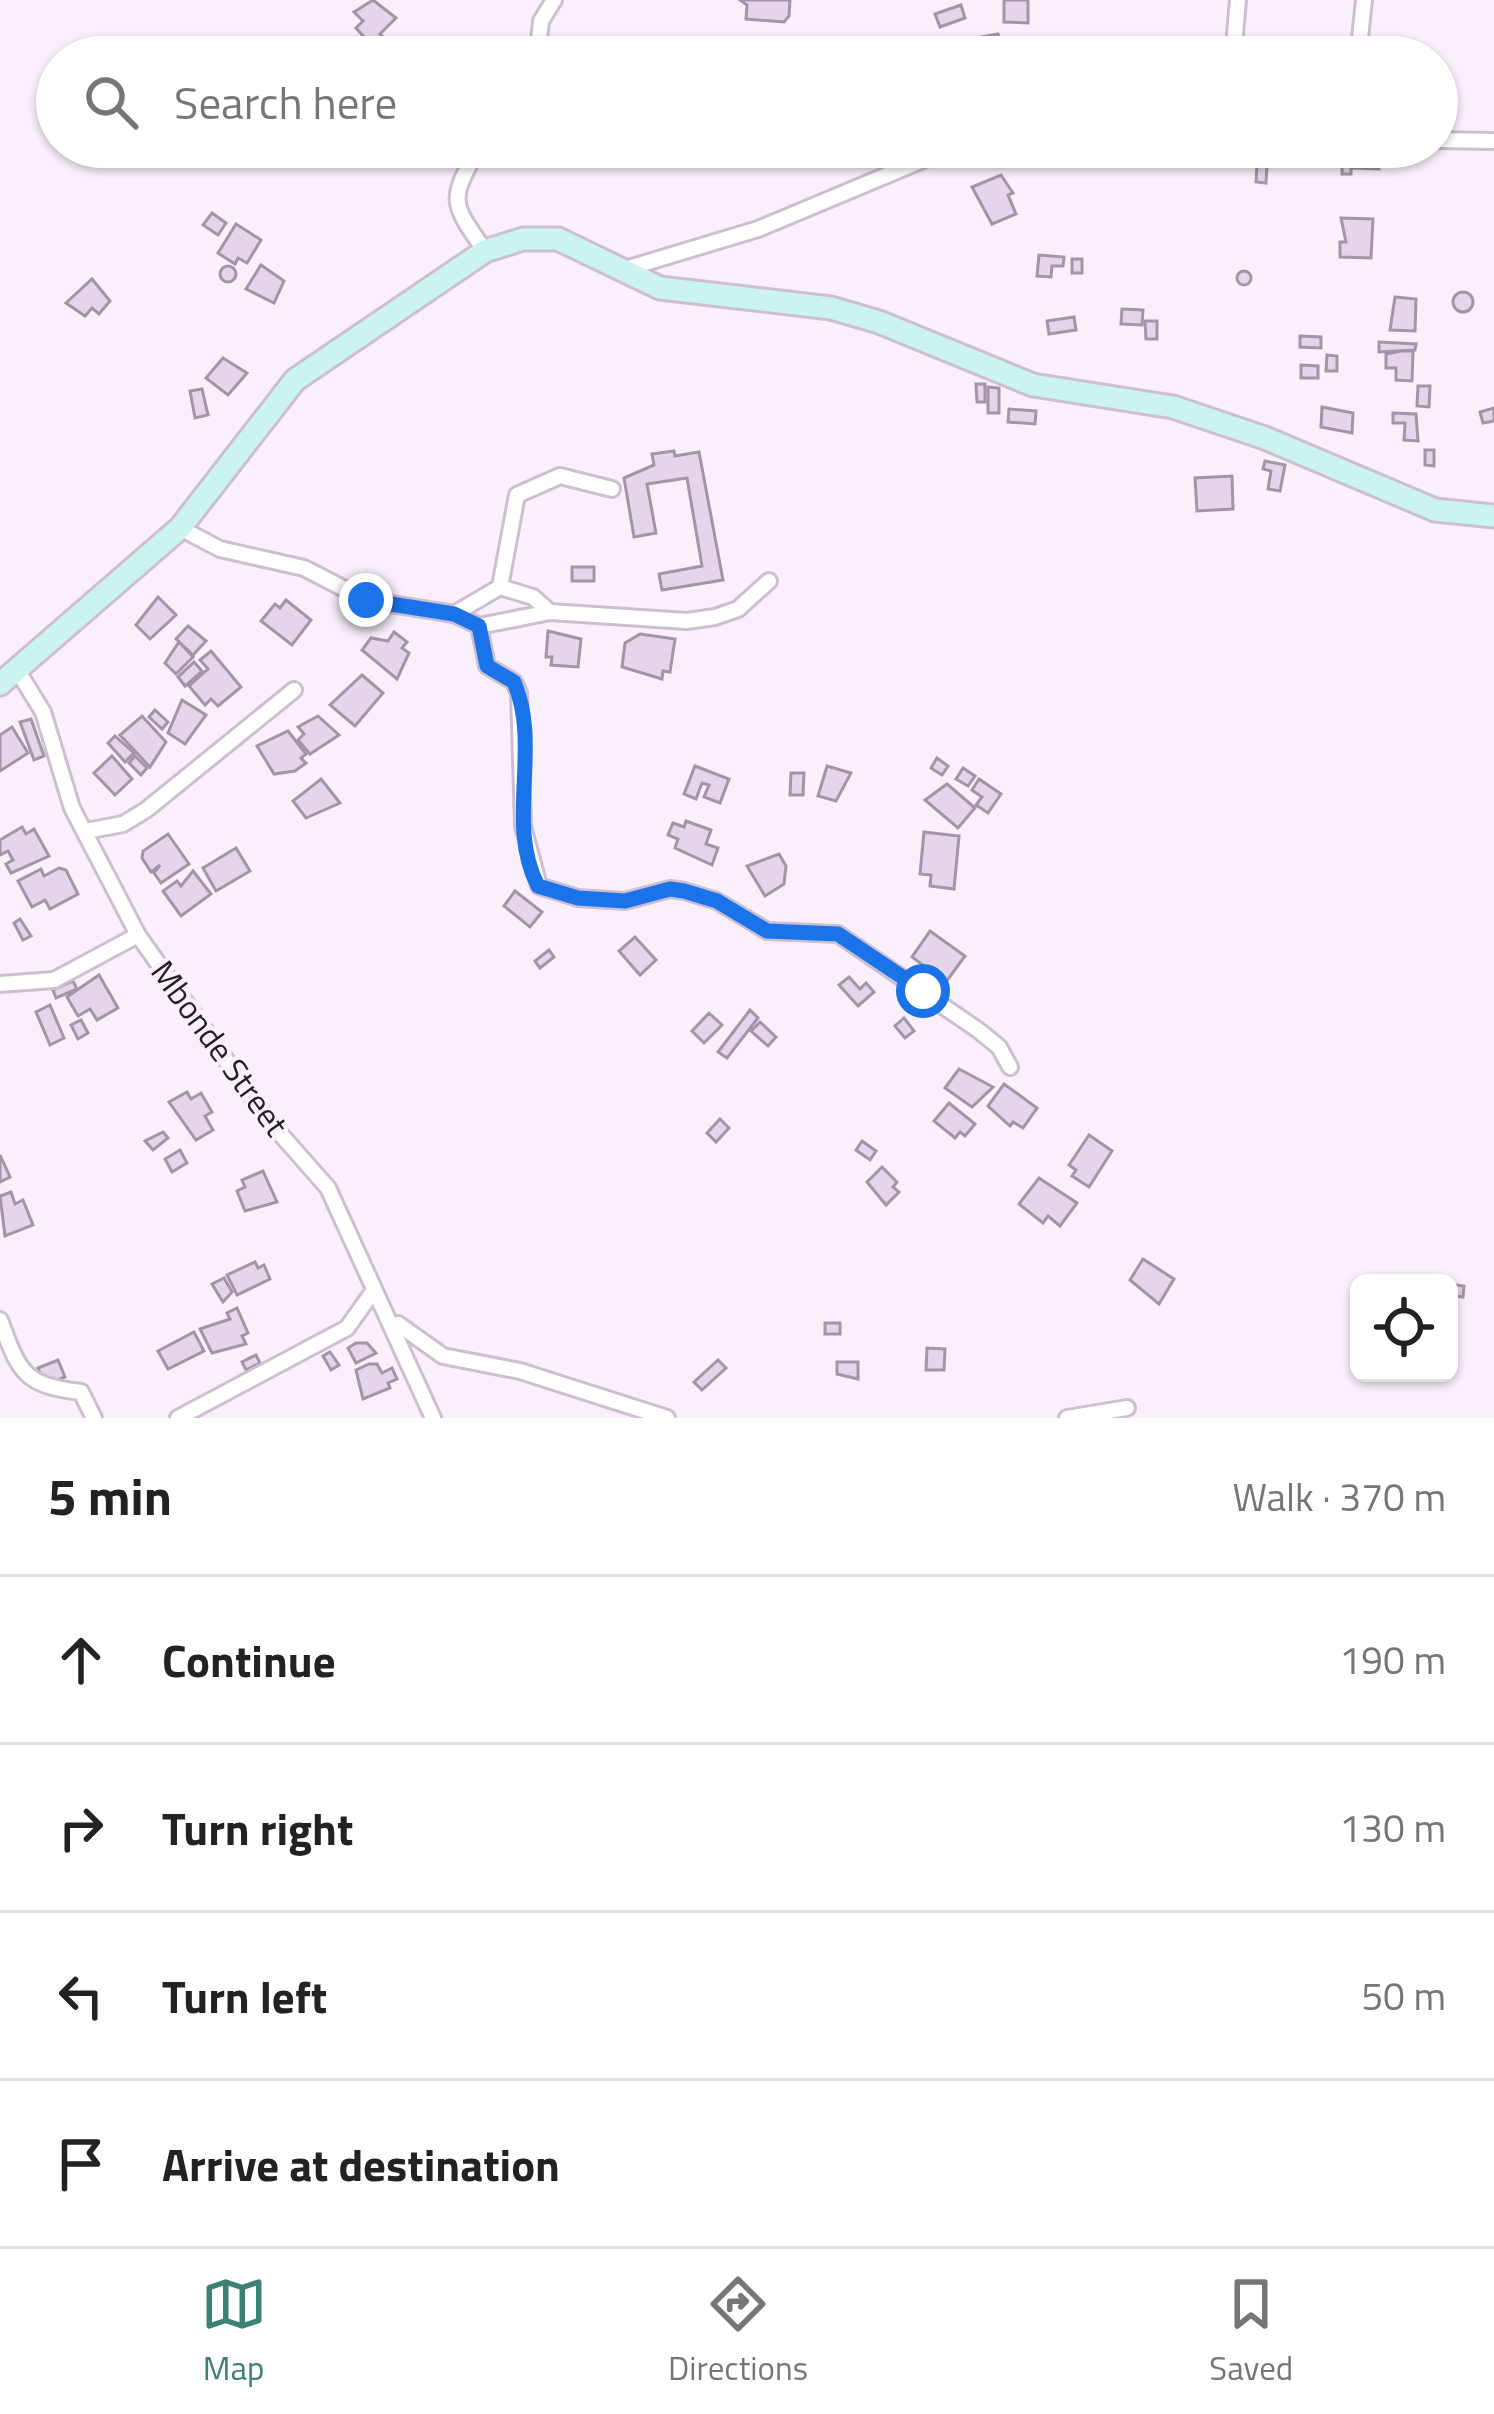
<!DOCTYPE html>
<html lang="en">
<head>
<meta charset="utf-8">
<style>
	:root { --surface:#fff; --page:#f6f6f6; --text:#222; --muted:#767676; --line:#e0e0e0; --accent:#3d8175 }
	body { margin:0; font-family:"Titillium Web",sans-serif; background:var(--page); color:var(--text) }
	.controls { position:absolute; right:36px; bottom:36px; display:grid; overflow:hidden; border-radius:18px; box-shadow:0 3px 9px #0004 }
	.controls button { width:108px; height:108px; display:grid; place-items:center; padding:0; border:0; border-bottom:3px solid var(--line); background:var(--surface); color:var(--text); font:60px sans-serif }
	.stop { position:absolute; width:36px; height:36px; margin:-27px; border:9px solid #1a73e8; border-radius:50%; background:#fff }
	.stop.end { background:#1a73e8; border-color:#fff; box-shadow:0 3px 12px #0008 }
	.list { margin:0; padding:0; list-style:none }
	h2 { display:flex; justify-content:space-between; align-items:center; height:156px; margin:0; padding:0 48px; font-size:51px }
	h2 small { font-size:39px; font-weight:400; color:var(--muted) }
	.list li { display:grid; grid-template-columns:78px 1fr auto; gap:36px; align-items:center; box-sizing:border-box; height:168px; padding:0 48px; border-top:3px solid var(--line) }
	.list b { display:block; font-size:45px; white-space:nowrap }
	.list em { font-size:39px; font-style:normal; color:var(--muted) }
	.icon { flex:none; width:66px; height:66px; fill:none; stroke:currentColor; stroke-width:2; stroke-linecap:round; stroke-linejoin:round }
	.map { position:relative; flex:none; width:1494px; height:1418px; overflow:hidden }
	.search { position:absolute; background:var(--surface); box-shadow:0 3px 9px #0004; left:36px; right:36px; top:36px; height:132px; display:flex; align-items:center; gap:30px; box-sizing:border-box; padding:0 42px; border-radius:66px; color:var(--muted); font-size:45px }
	.sheet { height:828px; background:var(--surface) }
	nav { display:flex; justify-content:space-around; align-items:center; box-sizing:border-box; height:168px; border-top:3px solid var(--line); background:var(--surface); font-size:33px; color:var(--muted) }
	nav a { display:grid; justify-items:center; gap:6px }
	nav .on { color:var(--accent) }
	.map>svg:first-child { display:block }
	.building { fill:#e5d5ea; stroke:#a394a7; stroke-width:3 }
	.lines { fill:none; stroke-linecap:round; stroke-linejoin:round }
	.street-casing { stroke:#cebed2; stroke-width:20 }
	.secondary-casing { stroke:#cebed2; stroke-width:27 }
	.street { stroke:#fff; stroke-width:14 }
	.secondary { stroke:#ccf4ee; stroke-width:21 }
	.route { stroke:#1a73e8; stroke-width:15 }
	.labels { text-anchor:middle; stroke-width:9; stroke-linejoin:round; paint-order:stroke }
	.street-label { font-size:33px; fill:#241e25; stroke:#faf0fc }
</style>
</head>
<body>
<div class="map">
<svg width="1494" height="1418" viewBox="0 0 1494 1418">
	<rect width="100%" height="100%" fill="#faf0fc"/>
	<g class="building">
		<path d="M373,0l23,18 -16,16 6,6 -10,10 -20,-22 7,-7 -9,-9z"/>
		<path d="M740,0h50l-1,16 -5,6 -38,-3 1,-14z"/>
		<path d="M1004,0h24v23l-24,-1z"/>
		<path d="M961,5l4,13 -25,9 -5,-13z"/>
		<path d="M998,34l7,23h-27l3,-20z"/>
		<path d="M1304,38h18v19h-19z"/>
		<path d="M1354,154l25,6v9l-26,-1z"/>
		<rect x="1342" y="156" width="9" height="18"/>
		<path d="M1257,165h10l-1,18 -10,-1z"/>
		<path d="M1001,175l12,18 -5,2 8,19 -24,10 -20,-37z"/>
		<path d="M212,213l14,10 -8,12 -15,-10z"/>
		<path d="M1341,218l32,1 -2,39 -31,-1v-15h6z"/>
		<path d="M236,224l25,16 -14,23 -9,-5 -3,6 -17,-11z"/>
		<path d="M1039,255l25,2 -1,9h-11l-1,11 -14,-1z"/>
		<rect x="1072" y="259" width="10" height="14"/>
		<path d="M261,265l23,16 -10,22 -28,-14z"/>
		<circle cx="228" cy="274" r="8"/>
		<circle cx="1244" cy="278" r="7"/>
		<path d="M92,279l18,22 -11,13 -7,-6 -7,8 -19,-13z"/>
		<circle cx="1463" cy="302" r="10"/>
		<path d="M1395,297l21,2 -1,32 -25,-1z"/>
		<path d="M1122,309l21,1 -1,15 -21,-1z"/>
		<path d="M1074,317l2,13 -27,4 -2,-13z"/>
		<path d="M1145,321h12v18h-11z"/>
		<path d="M1300,336l21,1v11l-21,-1z"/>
		<path d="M1379,342l37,2 -1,6 -36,2z"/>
		<path d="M1401,351h12l-1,30 -16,-1v-12h-10v-14z"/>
		<path d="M1327,355l10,1v15h-11z"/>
		<path d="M223,358l24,15 -19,22 -22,-17z"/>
		<path d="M1301,365l17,1v12h-17z"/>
		<path d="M976,384h9v18h-8z"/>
		<path d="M1418,386h12l-1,21 -12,-1z"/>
		<path d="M988,387l11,1v25h-11z"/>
		<path d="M202,389l6,26 -13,3 -5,-27z"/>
		<path d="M1322,407l31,6 -1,20 -31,-6z"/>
		<path d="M1494,408v13l-11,2 -3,-11z"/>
		<path d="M1009,409l27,2 -1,13 -27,-2z"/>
		<path d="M1393,413l23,1 2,27 -14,-1 1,-17h-12z"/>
		<path d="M1425,450h9v16l-9,-1z"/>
		<path d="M674,451l1,5 24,-4 24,128 -61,10 -3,-16 43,-8 -15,-88 -40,6 9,49 -22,4 -10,-59 30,-13 -2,-11z"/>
		<path d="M1265,461l20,4 -5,26 -12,-2 3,-18 -8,-2z"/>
		<path d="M1232,476l1,33 -36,2 -2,-33z"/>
		<rect x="572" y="567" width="22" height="14"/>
		<path d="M158,597l18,18 -26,24 -14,-14z"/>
		<path d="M286,600l25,20 -19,25 -31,-24 14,-17 5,4z"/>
		<path d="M188,626l18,15 -13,14 -17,-16z"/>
		<path d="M548,631l33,8 -3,28 -27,-2 1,-8h-6z"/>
		<path d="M394,632l13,10 -5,6 7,5 -12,26 -35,-29 9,-12 17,3z"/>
		<path d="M640,634l35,5 -5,33 -7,-1 -1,8 -40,-12 3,-24z"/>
		<path d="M179,642l14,15 -17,17 -11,-11z"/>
		<path d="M211,651l30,36 -23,19 -7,-7 -6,6 -16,-19 19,-17 -8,-9z"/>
		<path d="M194,662l8,9 -17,15 -7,-9z"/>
		<path d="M362,675l21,18 -28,33 -25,-21z"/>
		<path d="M182,700l24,15 -21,29 -17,-11z"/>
		<path d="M155,710l13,12 -6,7 -13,-12z"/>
		<path d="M142,716l24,26 -16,25 -30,-32z"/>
		<path d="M318,716l21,19 -29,19 -12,-14 6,-6 -6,-7z"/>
		<path d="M31,719l13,37 -10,4 -14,-38z"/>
		<path d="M12,727l16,26 -28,18v-36z"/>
		<path d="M288,731l18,23 -5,4 5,5 -11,8 -21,3 -17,-28z"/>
		<path d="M115,736l19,17 -9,9 -17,-19z"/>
		<path d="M112,756l20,23 -17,16 -21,-22z"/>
		<path d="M135,756l12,12 -6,7 -12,-12z"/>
		<path d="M937,758l11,8 -6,9 -11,-7z"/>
		<path d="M695,766l34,13 -9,24 -16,-6 5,-12 -7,-2 -6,16 -12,-5z"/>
		<path d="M827,766l24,7 -15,28 -18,-5z"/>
		<path d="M963,768l12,8 -7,10 -12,-7z"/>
		<path d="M791,773h13l-1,22h-13z"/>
		<path d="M321,779l19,24 -34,15 -13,-17z"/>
		<path d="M979,779l22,15 -13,19 -12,-8 6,-8 -10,-7z"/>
		<path d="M947,784l28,24 -17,20 -33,-28z"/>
		<path d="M686,821l25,9 -5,14 12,4 -6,17 -37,-17 3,-9 -10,-4 5,-12 11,4z"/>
		<path d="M22,827l4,7 8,-5 15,27 -38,17 -5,-9 7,-4 -5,-9 -8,4v-15z"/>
		<path d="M924,832l35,4 -5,53 -24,-3 1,-11 -11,-1z"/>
		<path d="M168,834l21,30 -28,19 -7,-10 6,-8 -9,7 -9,-14 1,-7z"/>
		<path d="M236,848l14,23 -34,20 -13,-23z"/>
		<path d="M779,854l7,12 -2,18 -19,12 -18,-30z"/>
		<path d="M59,868l7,2 12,24 -28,15 -5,-9 -13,7 -14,-26 23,-12 3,7z"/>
		<path d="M193,871l18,23 -30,22 -18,-25 14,-10 4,5z"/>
		<path d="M515,891l27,21 -12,15 -26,-21z"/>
		<path d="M20,919l11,17 -8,4 -9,-17z"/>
		<path d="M930,931l35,25 -19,26 -34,-25z"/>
		<path d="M635,937l21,23 -16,15 -21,-24z"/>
		<path d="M549,950l5,7 -14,11 -5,-7z"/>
		<path d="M99,975l19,33 -21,12 -7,-11 -12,7 -11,-19z"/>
		<path d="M849,977l11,12 6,-6 8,9 -16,14 -19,-21z"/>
		<path d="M73,981l4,8 -21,9 -3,-8z"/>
		<path d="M50,1005l14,33 -14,7 -14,-33z"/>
		<path d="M750,1010l8,8 -31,40 -9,-6z"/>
		<path d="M709,1013l13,12 -18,18 -12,-12z"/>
		<path d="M904,1018l10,13 -9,7 -10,-12z"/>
		<path d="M81,1020l7,13 -10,6 -7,-14z"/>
		<path d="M760,1022l16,15 -8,9 -17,-15z"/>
		<path d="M959,1069l34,18 -21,20 -27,-19z"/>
		<path d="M1004,1084l33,24 -14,20 -10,-6 -3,4 -22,-20z"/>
		<path d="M187,1092l4,7 10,-6 11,19 -7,4 8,14 -17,10 -27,-38z"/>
		<path d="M949,1103l26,21 -10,12 -5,-4 -5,6 -21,-17z"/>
		<path d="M720,1119l9,9 -13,14 -9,-9z"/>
		<path d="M163,1132l5,6 -15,12 -8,-9z"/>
		<path d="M1089,1135l23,16 -23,36 -17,-11 4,-6 -7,-5z"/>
		<path d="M862,1141l14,10 -6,9 -14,-10z"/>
		<path d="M180,1150l7,13 -15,9 -7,-13z"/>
		<path d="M0,1155l10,22 -10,5z"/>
		<path d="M882,1167l15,15 -4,5 6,5 -13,13 -19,-23z"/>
		<path d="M263,1171l14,31 -32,9 -8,-20 8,-4 -3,-7z"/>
		<path d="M1039,1178l38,25 -17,23 -12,-10 -5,7 -24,-19z"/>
		<path d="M11,1192l4,12 8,-4 10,25 -28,11 -5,-40z"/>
		<path d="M1143,1259l31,20 -15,25 -29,-24z"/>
		<path d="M255,1262l3,6 6,-3 6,14 -33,16 -10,-20z"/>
		<path d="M224,1278l8,14 -9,10 -11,-18z"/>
		<path d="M1449,1284l15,2 -1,11 -14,-2z"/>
		<path d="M237,1308l11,25 -6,3 4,8 -34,9 -12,-24 30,-10 -3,-6z"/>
		<rect x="825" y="1323" width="15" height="11"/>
		<path d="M194,1332l10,19 -36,18 -10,-18z"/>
		<path d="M356,1343h11l9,10 -20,10 -8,-15z"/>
		<path d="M927,1348l18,1 -1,21h-18z"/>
		<path d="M330,1352l9,13 -8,5 -8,-14z"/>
		<path d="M256,1355l4,8 -14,7 -4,-8z"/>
		<path d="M58,1360l7,17 -20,8 -7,-17z"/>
		<path d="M718,1360l8,8 -24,22 -8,-8z"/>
		<path d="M837,1362h21v17l-21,-5z"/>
		<path d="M369,1364h8l5,9 10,-5 5,11 -9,4 2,5 -27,11 -7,-29z"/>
	</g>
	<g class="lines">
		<g class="street-casing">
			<g id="street">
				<path d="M537,57l4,-36 13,-21"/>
				<path d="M1233,57l5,-57"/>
				<path d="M1358,57l6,-57"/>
				<path d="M1437,140l57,1"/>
				<path d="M479,147c-29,53 -30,53 6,104"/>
				<path d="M622,270l136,-41 196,-82"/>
				<path d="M180,528l40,21 84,19 62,32 88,14 25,12 71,-14 137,9 28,-4 23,-8 31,-28"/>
				<path d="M500,587l33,10 17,15"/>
				<path d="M454,614l46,-27 17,-92 43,-19 52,13"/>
				<path d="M479,626l8,40 27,16 5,11 4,133 16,60 39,12 47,3 45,-12 14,2 33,10 50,30 71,3 140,96 21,17 11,20"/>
				<path d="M19,673l24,39 29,96 66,127 131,186 59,67 105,230"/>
				<path d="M86,831l37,-7 23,-14 148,-120"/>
				<path d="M0,984l54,-4 84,-45"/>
				<path d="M0,1320c20,53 23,65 81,72l13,26"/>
				<path d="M398,1324l45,32 77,15 147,47"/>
				<path d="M178,1418l169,-90 27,-38"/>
				<path d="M1067,1418l60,-10"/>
			</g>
		</g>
		<g class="secondary-casing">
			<path id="secondary" d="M0,684l180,-156 115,-148 190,-129 38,-12h35l102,49 171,20 48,14 154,63 140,22 92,31 170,72 59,6"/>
		</g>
		<use href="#street" class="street"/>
		<use href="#secondary" class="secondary"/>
	</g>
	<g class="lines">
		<path class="route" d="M366,600l88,14 25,12 8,40 27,16c28,65 -9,141 24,204l40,12 47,3 45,-12 14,2 33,10 50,30 71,3 85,57"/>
	</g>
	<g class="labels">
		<g class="street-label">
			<text transform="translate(220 1048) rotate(54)" y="12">Mbonde Street</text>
		</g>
	</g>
</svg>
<div class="controls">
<button><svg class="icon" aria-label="locate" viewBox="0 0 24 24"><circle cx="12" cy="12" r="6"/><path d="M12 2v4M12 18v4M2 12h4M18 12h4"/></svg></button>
</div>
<div class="stop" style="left:923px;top:991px"></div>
<div class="stop end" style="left:366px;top:600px"></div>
<div class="search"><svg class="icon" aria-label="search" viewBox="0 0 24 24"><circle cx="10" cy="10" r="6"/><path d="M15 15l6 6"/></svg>Search here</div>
</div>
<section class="sheet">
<h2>5 min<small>Walk · 370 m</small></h2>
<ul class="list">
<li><svg class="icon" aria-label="ahead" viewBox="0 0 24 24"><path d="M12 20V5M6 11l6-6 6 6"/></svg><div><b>Continue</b></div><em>190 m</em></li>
<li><svg class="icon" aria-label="right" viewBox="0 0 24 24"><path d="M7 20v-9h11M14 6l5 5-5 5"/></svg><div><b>Turn right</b></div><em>130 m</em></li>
<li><svg class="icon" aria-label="left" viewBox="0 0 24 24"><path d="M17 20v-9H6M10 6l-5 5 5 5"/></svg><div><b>Turn left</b></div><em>50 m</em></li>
<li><svg class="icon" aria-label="arrive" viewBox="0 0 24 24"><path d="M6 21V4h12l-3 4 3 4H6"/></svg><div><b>Arrive at destination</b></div></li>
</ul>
</section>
<nav>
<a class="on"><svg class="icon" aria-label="map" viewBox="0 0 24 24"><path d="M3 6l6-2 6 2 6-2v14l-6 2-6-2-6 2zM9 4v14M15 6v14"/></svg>Map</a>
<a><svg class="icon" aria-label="directions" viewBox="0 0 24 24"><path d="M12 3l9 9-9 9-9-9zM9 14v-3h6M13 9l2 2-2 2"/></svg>Directions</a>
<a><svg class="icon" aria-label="saved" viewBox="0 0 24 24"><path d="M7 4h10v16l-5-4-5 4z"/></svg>Saved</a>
</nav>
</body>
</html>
